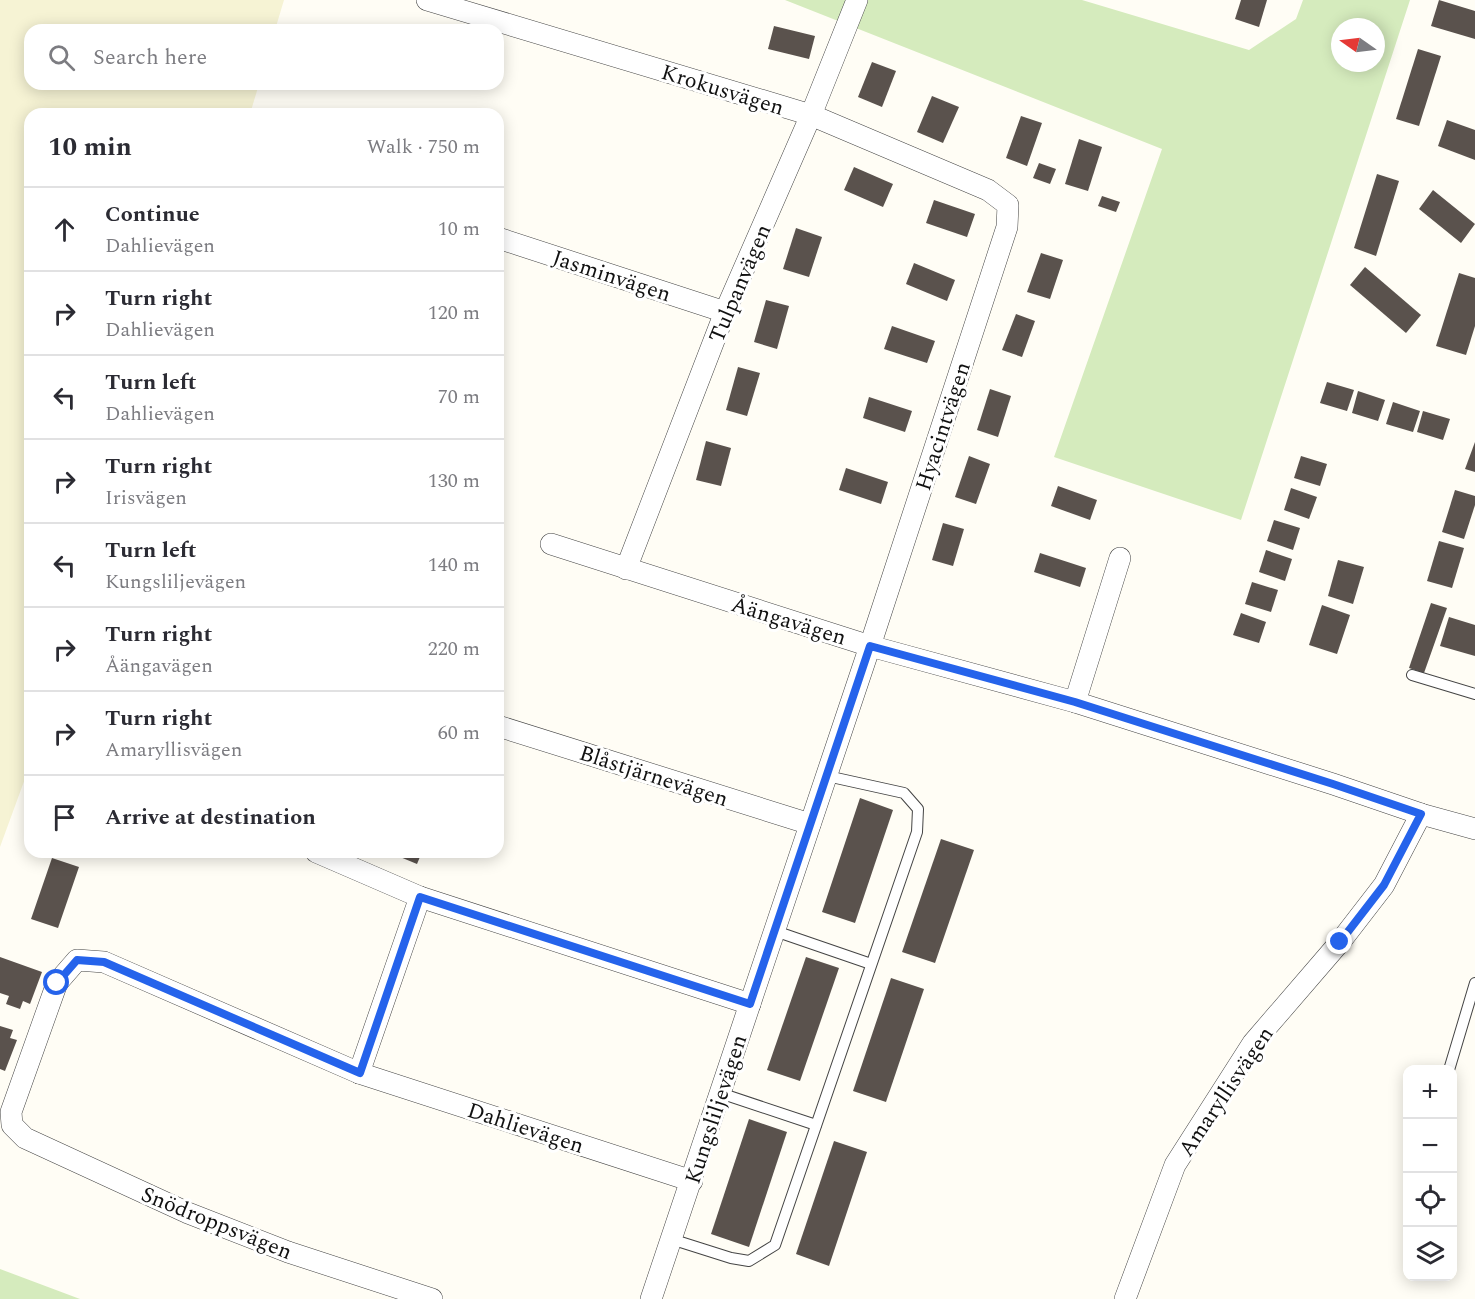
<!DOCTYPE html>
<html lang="en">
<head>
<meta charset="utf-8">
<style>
	:root { --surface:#fff; --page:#f2f2f3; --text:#2b2b33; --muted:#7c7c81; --line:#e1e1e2 }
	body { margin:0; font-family:Spectral,serif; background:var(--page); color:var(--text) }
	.controls { position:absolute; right:18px; bottom:18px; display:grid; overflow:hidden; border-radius:12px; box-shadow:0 3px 15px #0003 }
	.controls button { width:54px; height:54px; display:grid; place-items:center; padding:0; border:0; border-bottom:2px solid var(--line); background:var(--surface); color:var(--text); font:30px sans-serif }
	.compass { position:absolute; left:1331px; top:18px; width:54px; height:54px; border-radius:50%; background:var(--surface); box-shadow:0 3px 15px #0003; rotate:284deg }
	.stop { position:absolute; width:18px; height:18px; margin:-14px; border:4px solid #2563eb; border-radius:50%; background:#fff }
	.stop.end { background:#2563eb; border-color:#fff; box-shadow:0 2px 6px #0008 }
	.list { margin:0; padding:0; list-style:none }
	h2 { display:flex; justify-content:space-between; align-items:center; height:78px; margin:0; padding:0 24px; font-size:26px }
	h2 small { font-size:20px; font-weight:400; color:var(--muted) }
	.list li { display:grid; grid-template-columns:39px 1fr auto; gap:18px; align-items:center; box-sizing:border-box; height:84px; padding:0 24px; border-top:2px solid var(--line) }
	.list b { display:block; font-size:22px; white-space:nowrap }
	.list p { margin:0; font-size:20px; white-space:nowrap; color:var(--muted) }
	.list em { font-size:20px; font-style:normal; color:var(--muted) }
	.icon { flex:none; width:33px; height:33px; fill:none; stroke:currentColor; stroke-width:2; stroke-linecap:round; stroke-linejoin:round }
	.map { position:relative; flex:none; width:1475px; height:1299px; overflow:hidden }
	.search { position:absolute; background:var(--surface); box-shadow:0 3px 15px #0003; left:24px; top:24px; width:480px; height:66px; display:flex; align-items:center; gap:15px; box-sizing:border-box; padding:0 21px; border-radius:18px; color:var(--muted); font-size:22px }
	.panel { position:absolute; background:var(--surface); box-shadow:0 3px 15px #0003; left:24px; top:108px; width:480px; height:750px; border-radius:18px }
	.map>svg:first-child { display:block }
	.farmland { fill:#f6f3d4 }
	.green { fill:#d5ebbd; fill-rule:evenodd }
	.building { fill:#5a524d }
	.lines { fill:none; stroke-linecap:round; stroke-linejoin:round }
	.lane-casing { stroke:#444; stroke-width:12 }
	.street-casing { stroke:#444; stroke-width:22 }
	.lane { stroke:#fff; stroke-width:10 }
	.street { stroke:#fff; stroke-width:21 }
	.route { stroke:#2563eb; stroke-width:8 }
	.labels { text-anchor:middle; stroke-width:6; stroke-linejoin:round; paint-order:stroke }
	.street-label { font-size:22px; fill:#111; stroke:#fff }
</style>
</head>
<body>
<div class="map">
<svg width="1475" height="1299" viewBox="0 0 1475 1299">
	<rect width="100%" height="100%" fill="#fffdf5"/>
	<path class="farmland" d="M0,0h284l-9,30h-245v54h229l-9,30h-220v651l-30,82z"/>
	<g class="green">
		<path d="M785,0h297l167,50 47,-31 7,-19h107l-169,520 -187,-63 108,-308zM1340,27h36v36h-36z"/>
		<path d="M0,1269l80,30h-80z"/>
	</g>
	<g class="building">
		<path d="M1241,0h26l-8,27 -24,-8z"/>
		<path d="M1439,0l36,11v28l-44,-13z"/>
		<path d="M774,26l41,10 -6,23 -41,-10z"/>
		<path d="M1418,49l23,7 -22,70 -23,-7z"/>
		<path d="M872,62l24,9 -14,36 -24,-10z"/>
		<path d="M932,96l27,11 -16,36 -26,-11z"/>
		<path d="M1021,116l21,7 -15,43 -21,-8z"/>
		<path d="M1447,120l28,10v30l-37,-14z"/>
		<path d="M1079,139l23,8 -14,44 -23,-7z"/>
		<path d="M1039,163l17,6 -6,15 -17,-6z"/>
		<path d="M854,167l39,17 -10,23 -39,-17z"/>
		<path d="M1377,174l22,7 -23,75 -22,-8z"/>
		<path d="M1433,190l42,34 -14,19 -42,-34z"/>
		<path d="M1102,196l18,6 -4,10 -18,-6z"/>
		<path d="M934,200l41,14 -8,23 -41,-14z"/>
		<path d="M796,228l26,9 -13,40 -26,-8z"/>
		<path d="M1041,253l22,7 -13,39 -23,-7z"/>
		<path d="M914,263l41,17 -8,21 -41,-17z"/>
		<path d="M1365,267l56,48 -15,18 -56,-48z"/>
		<path d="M1459,273l16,5v48l-9,29 -30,-9z"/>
		<path d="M766,300l23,6 -12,43 -23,-7z"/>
		<path d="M1016,314l19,7 -13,36 -20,-7z"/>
		<path d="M892,326l43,15 -8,22 -43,-14z"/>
		<path d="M738,367l22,6 -13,43 -21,-6z"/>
		<path d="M1327,382l27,8 -7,21 -27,-8z"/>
		<path d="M990,389l21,7 -13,41 -21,-7z"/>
		<path d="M1358,391l27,9 -7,21 -26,-8z"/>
		<path d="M869,397l43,14 -7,21 -42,-14z"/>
		<path d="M1393,402l27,9 -7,21 -27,-8z"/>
		<path d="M1423,411l27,8 -7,21 -26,-8z"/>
		<path d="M706,441l25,7 -10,38 -25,-6z"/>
		<path d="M1475,442v30l-10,-3z"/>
		<path d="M969,456l21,8 -14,40 -21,-7z"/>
		<path d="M1301,456l26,8 -7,22 -26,-8z"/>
		<path d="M846,468l42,14 -7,22 -42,-14z"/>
		<path d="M1058,486l39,14 -7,20 -39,-14z"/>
		<path d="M1291,488l26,9 -8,22 -25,-9z"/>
		<path d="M1455,490l20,6v9l-11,34 -22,-7z"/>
		<path d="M1274,520l26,8 -7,22 -26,-9z"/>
		<path d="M943,523l21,6 -11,37 -21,-6z"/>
		<path d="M1439,541l25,7 -12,40 -25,-7z"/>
		<path d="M1266,550l26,9 -7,22 -26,-9z"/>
		<path d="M1040,553l46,15 -6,19 -46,-15z"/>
		<path d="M1338,560l26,7 -11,37 -25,-8z"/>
		<path d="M1252,582l26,8 -7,22 -26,-8z"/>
		<path d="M1431,603l16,5 -23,65 -15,-5z"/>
		<path d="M1322,605l28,10 -13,39 -28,-9z"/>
		<path d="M1241,613l25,9 -7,21 -26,-8z"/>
		<path d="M1449,617l26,8v31l-35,-10z"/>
		<path d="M860,798l33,12 -38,113 -33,-11z"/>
		<path d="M941,839l33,11 -39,113 -33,-11z"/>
		<path d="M388,852h34l-5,12z"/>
		<path d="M52,858l27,9 -21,61 -27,-9z"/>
		<path d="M0,957l42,15 -12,32 -7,-3 -3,8 -14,-5 3,-8 -9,-3z"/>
		<path d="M806,957l33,11 -39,113 -33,-11z"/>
		<path d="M891,978l33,11 -38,113 -33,-11z"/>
		<path d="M0,1026l13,4 -3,8 7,2 -12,31 -5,-2z"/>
		<path d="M749,1119l38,13 -38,115 -38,-13z"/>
		<path d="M834,1141l33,11 -38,114 -33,-12z"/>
	</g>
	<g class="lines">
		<g class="lane-casing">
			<g id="lane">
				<path d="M1412,675l63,19"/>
				<path d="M775,931l96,33"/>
				<path d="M1449,1070l26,-87"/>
				<path d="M720,1093l96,32"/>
				<path d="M671,1239l60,19 18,3 26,-16 142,-413 1,-23 -14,-16 -77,-17"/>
			</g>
		</g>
		<g class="street-casing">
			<g id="street">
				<path d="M427,0l384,115 177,75 20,15 -1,22 -137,419 -219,653"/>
				<path d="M498,238l227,74"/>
				<path d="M551,544l319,102 205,56 258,82 88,30 54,15"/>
				<path d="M626,569l99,-257 86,-197 46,-115"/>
				<path d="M1075,702l45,-144"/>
				<path d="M498,726l312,98"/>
				<path d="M316,852l104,45 330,107"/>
				<path d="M359,1073l61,-176"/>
				<path d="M432,1299l-144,-47 -100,-39 -163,-75 -13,-13 -1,-13 46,-129 20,-23 27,2 255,111 333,108"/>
				<path d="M1125,1299l50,-134 78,-122 87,-101 44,-57 37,-71"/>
			</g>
		</g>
		<use href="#lane" class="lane"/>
		<use href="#street" class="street"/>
	</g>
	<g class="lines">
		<path class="route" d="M57,983l20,-23 27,2 256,111 60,-176 330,107 120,-358 205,56 258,82 88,30 -37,71 -44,57"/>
	</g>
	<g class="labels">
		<g class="street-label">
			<text transform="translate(723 89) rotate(17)" y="8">Krokusvägen</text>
			<text transform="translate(612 275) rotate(18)" y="8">Jasminvägen</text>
			<text transform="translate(739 283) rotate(-67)" y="8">Tulpanvägen</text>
			<text transform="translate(942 426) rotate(-72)" y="8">Hyacintvägen</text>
			<text transform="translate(789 620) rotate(17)" y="8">Åängavägen</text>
			<text transform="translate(654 775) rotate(18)" y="8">Blåstjärnevägen</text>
			<text transform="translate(1225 1091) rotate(-56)" y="8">Amaryllisvägen</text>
			<text transform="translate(715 1109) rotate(-72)" y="8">Kungsliljevägen</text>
			<text transform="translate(526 1127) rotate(18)" y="8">Dahlievägen</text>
			<text transform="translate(217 1222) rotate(22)" y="8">Snödroppsvägen</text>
		</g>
	</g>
</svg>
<div class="controls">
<button>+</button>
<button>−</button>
<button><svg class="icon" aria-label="locate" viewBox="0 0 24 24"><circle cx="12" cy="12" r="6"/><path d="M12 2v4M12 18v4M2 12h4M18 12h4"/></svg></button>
<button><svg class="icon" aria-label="layers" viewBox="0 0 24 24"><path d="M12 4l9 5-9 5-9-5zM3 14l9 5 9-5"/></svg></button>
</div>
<svg class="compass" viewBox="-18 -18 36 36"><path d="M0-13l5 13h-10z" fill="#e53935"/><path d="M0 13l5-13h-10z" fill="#7c7c81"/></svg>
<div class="stop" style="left:57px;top:983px"></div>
<div class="stop end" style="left:1340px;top:942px"></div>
<div class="search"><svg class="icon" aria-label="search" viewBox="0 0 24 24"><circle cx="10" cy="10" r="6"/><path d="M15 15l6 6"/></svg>Search here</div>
<section class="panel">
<h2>10 min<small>Walk · 750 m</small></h2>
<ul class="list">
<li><svg class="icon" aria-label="ahead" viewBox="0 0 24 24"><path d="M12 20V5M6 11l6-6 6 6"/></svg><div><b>Continue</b><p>Dahlievägen</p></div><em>10 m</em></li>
<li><svg class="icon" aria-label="right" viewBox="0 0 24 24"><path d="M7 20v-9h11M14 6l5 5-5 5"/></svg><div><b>Turn right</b><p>Dahlievägen</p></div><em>120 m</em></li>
<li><svg class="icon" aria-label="left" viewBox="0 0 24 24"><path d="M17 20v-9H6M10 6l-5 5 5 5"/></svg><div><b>Turn left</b><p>Dahlievägen</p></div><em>70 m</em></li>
<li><svg class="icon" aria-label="right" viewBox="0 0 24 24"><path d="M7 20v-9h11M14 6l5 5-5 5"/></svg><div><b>Turn right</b><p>Irisvägen</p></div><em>130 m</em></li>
<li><svg class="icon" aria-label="left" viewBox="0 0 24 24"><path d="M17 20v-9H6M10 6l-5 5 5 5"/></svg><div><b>Turn left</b><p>Kungsliljevägen</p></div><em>140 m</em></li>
<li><svg class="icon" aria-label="right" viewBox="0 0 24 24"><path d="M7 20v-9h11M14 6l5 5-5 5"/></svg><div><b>Turn right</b><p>Åängavägen</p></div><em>220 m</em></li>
<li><svg class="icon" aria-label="right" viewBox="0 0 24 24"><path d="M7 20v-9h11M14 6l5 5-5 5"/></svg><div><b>Turn right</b><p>Amaryllisvägen</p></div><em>60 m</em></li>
<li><svg class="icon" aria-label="arrive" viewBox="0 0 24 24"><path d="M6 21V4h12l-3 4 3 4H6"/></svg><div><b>Arrive at destination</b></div></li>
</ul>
</section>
</div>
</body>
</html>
